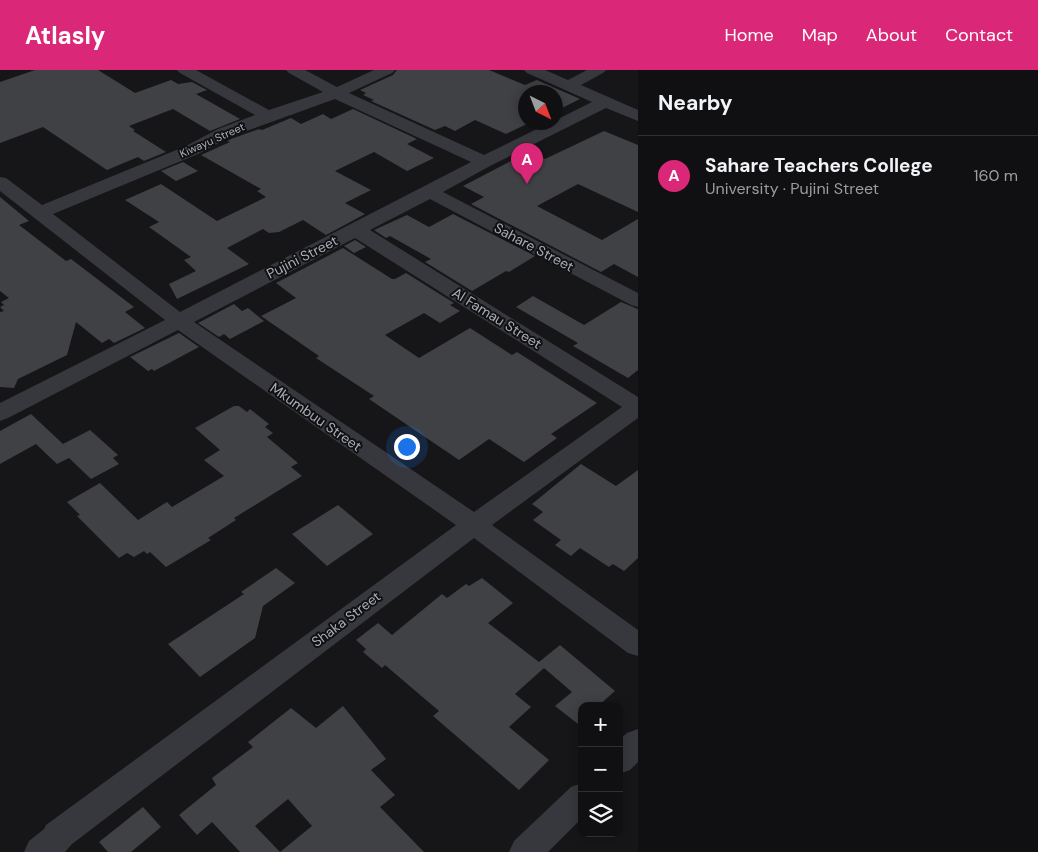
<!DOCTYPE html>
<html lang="en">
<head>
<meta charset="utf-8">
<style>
	:root { --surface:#101012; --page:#19191b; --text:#f1f3f6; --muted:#9c9d9f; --line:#303032; --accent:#db2777 }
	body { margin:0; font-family:"DM Sans",sans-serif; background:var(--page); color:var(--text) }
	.controls { position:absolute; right:15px; bottom:15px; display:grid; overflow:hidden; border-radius:10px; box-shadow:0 2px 12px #0003 }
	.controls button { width:45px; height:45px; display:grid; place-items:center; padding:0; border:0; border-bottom:1px solid var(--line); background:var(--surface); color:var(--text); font:25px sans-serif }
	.compass { position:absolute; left:518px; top:15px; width:45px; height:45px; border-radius:50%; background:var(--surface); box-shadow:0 2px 12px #0003; rotate:138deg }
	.you { position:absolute; left:406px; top:376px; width:18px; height:18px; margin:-12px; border:4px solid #fff; border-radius:50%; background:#1a73e8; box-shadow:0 0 0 8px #1a73e833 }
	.badge { display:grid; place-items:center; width:32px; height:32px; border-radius:50%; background:var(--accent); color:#fff; font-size:16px; font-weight:700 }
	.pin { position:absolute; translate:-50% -41px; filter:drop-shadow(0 1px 2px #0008) }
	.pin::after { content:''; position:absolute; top:26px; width:18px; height:15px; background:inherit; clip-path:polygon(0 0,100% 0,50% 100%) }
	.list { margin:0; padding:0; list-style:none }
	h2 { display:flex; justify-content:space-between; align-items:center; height:65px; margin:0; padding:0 20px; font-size:21px }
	h2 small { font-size:16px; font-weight:400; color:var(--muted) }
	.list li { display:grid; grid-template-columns:32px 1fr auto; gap:15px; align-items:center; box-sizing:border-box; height:80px; padding:0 20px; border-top:1px solid var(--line) }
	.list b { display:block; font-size:19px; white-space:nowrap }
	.list p { margin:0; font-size:16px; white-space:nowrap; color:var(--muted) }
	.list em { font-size:16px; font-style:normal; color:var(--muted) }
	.icon { flex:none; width:28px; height:28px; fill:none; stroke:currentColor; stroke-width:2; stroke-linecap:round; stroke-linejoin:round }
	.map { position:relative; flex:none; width:638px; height:782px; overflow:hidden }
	header { display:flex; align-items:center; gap:30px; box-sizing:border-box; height:70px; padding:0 25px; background:var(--accent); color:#fff }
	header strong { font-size:24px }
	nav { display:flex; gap:28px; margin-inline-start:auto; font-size:18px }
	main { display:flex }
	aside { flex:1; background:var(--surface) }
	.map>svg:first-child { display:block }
	.building { fill:#404145 }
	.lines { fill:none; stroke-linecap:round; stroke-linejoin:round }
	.minor { fill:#37383d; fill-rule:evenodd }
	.labels { text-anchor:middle; stroke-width:4; stroke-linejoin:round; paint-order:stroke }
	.far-street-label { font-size:11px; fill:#a8adb8; stroke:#111113 }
	.street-label { font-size:14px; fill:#a8adb8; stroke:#111113 }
</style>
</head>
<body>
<header>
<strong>Atlasly</strong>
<nav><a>Home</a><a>Map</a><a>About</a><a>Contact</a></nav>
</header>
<main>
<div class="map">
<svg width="638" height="782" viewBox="0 0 638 782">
	<rect width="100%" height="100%" fill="#161618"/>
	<g class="building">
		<path d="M35,0h63l37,23 36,-13 7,4 14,-2 15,8 -11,4 44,25 -30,12 -37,-22 -44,17 6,4 -2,1 33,21 -22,9 -6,-4 -31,13 -64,-43 -43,16v-61z"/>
		<path d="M397,0h92l36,15 12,-5 43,19 -24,12v-19h-30v30h5l-25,12 -31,-14 -20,11 -10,-5 -10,4 -64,-29 3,-1 -11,-5 3,-2 -6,-3 33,-15z"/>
		<path d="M353,39l64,30 -10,5 27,14 -27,13 -33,-19 -39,19 36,19 -26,13 20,11 -39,21 -23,-15 -24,12 -10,1 -6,-4 -36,19 22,16 -72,35 -8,-15 27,-13 -12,-11 7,-3 -42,-30 10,-5 -34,-22 36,-16 56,37 49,-24 -9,-6 4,-2 -60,-34 29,-13 -3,-1 4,-2 28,-10 3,1 29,-12 10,6 22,-10 8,5z"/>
		<path d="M604,61l34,14v67l-60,-28 -41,22 65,34 36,-21v58l-24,-13 -13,8 -130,-68 13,-7 -21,-11 67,-35 15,8z"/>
		<path d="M183,92l15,9 -22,10 -15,-10z"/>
		<path d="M0,127l29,24 -10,4 47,36 5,-2 63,48 -9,5 20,16 -31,15 -5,-4 -7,4 -26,-21 -9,33 -49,24 -4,9 -14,-1v-75l4,-1 -4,-4 4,-2 -3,-3 8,-4 -9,-7z"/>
		<path d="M453,144l82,42 -26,16 -3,-1 -34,20 -47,-29 6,-3 -41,-23 -4,2 -12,-8 33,-15 22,12z"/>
		<path d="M355,170l11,7 -12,6 -10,-7z"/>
		<path d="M343,178l49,31h3l11,-6 48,30 -4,2 10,6 -20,12 -16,-10 -39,22 34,23 51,-30 42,27 5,-3 80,51 -46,31 6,4 -33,24 -35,-23 -30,21 -90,-61 5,-3 -58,-38 3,-2 -58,-40 35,-18 -20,-15z"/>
		<path d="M533,226l51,29 37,-23 17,7v61l-10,8 -55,-32 5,-3 -62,-36z"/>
		<path d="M234,234l8,7 6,-3 16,13 -34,18 -6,-5 -5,3 -21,-14z"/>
		<path d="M179,263l20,14 -45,24 -2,-2 -4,2 -18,-14z"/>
		<path d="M234,336h5l8,6 3,-3 19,15 -4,3 8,6 -6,4 31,26 -7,4 11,9 -68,42 2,2 -28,18 3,2 -45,27 -16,-15 -3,2 -3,-3 -10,6 -7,-4 -8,5 -42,-42 3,-1 -13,-13 33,-19 38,37 29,-18 5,5 52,-31 -20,-16 16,-10 -25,-22z"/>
		<path d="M31,344l32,30 27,-14 28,25 -5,3 6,6 -28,15 -22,-21 -12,6 -21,-20 -36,20v-33z"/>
		<path d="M581,394l35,22 22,-16v88l-14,13 -11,-7 -4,3 -29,-19 -9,8 -16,-11 6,-5 -28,-20 10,-8 -11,-8z"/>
		<path d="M338,435l35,29 -46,32 -35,-32z"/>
		<path d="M276,498l19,15 -32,23 -8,32 -55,39 -32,-33 76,-50 -3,-2z"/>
		<path d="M482,508l31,25 -25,20 51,39 21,-17 55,46 -17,15h-16v21l-27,-21 17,-14 -28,-24 -29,26 16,13 -22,20 40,33 -30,30 -86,-74 6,-5 -54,-46 -3,3 -19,-16 3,-3 -10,-9 22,-17 14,12 50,-41 5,4 19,-14 3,2z"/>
		<path d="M343,636l43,53 -15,11 24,25 -15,12 44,45h-144l32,-26 -24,-27 -33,27 25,26h-40l-28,-30 -15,13 -18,-20 37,-30 -4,-7 41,-31 -5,-5 43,-34 25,20z"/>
		<path d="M143,737l18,20 -30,25h-23l-9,-10z"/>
	</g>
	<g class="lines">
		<g class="minor">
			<path d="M177,0h19l73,40 54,-18 -34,-19 -3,-3h19l32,17 37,-17h21l-3,3 -43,20 135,62 67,-33h5v-2l36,-18 -65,-29 -3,-3h21l23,10 19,-10h19l-3,3 -22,12 57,25v11l-32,-13 -116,58 -47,26 195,101v14l-7,-2 -201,-106 -60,31 268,167v21l-146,107 146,105v26l-10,-3 -154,-115 -402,306 -7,8h-41l5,-11 15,-12 2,-4 410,-300 -278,-195 -170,88 -8,3v-18l165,-83 -165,-129v-14l6,1 36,27 144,-59 32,-17 37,-14 -75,-42zM335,29l136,63 -291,150 -127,-98 145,-60 32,-17zM355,168l267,169 -148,105 -280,-190z"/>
			<path d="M638,659v33l-8,8 -11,4v-34l8,-7z"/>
			<path d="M582,713v35l-34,34h-39l5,-11 57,-54z"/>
		</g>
	</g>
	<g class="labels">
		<g class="far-street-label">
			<text transform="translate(212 70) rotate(-24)" y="4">Kiwayu Street</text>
		</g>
		<g class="street-label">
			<text transform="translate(534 177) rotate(28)" y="5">Sahare Street</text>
			<text transform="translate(302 187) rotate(-27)" y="5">Pujini Street</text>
			<text transform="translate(497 248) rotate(32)" y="5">Al Famau Street</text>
			<text transform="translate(316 347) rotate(35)" y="5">Mkumbuu Street</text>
			<text transform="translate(346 549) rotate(-37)" y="5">Shaka Street</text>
		</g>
	</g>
</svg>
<div class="controls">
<button>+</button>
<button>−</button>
<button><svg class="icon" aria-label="layers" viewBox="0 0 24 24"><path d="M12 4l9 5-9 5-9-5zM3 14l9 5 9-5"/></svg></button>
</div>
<svg class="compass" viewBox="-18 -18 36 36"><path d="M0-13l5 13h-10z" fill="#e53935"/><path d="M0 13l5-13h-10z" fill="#9c9d9f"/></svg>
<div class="you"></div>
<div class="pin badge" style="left:527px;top:114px">A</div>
</div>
<aside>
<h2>Nearby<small></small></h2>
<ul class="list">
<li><span class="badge">A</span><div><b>Sahare Teachers College</b><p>University · Pujini Street</p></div><em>160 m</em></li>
</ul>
</aside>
</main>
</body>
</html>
